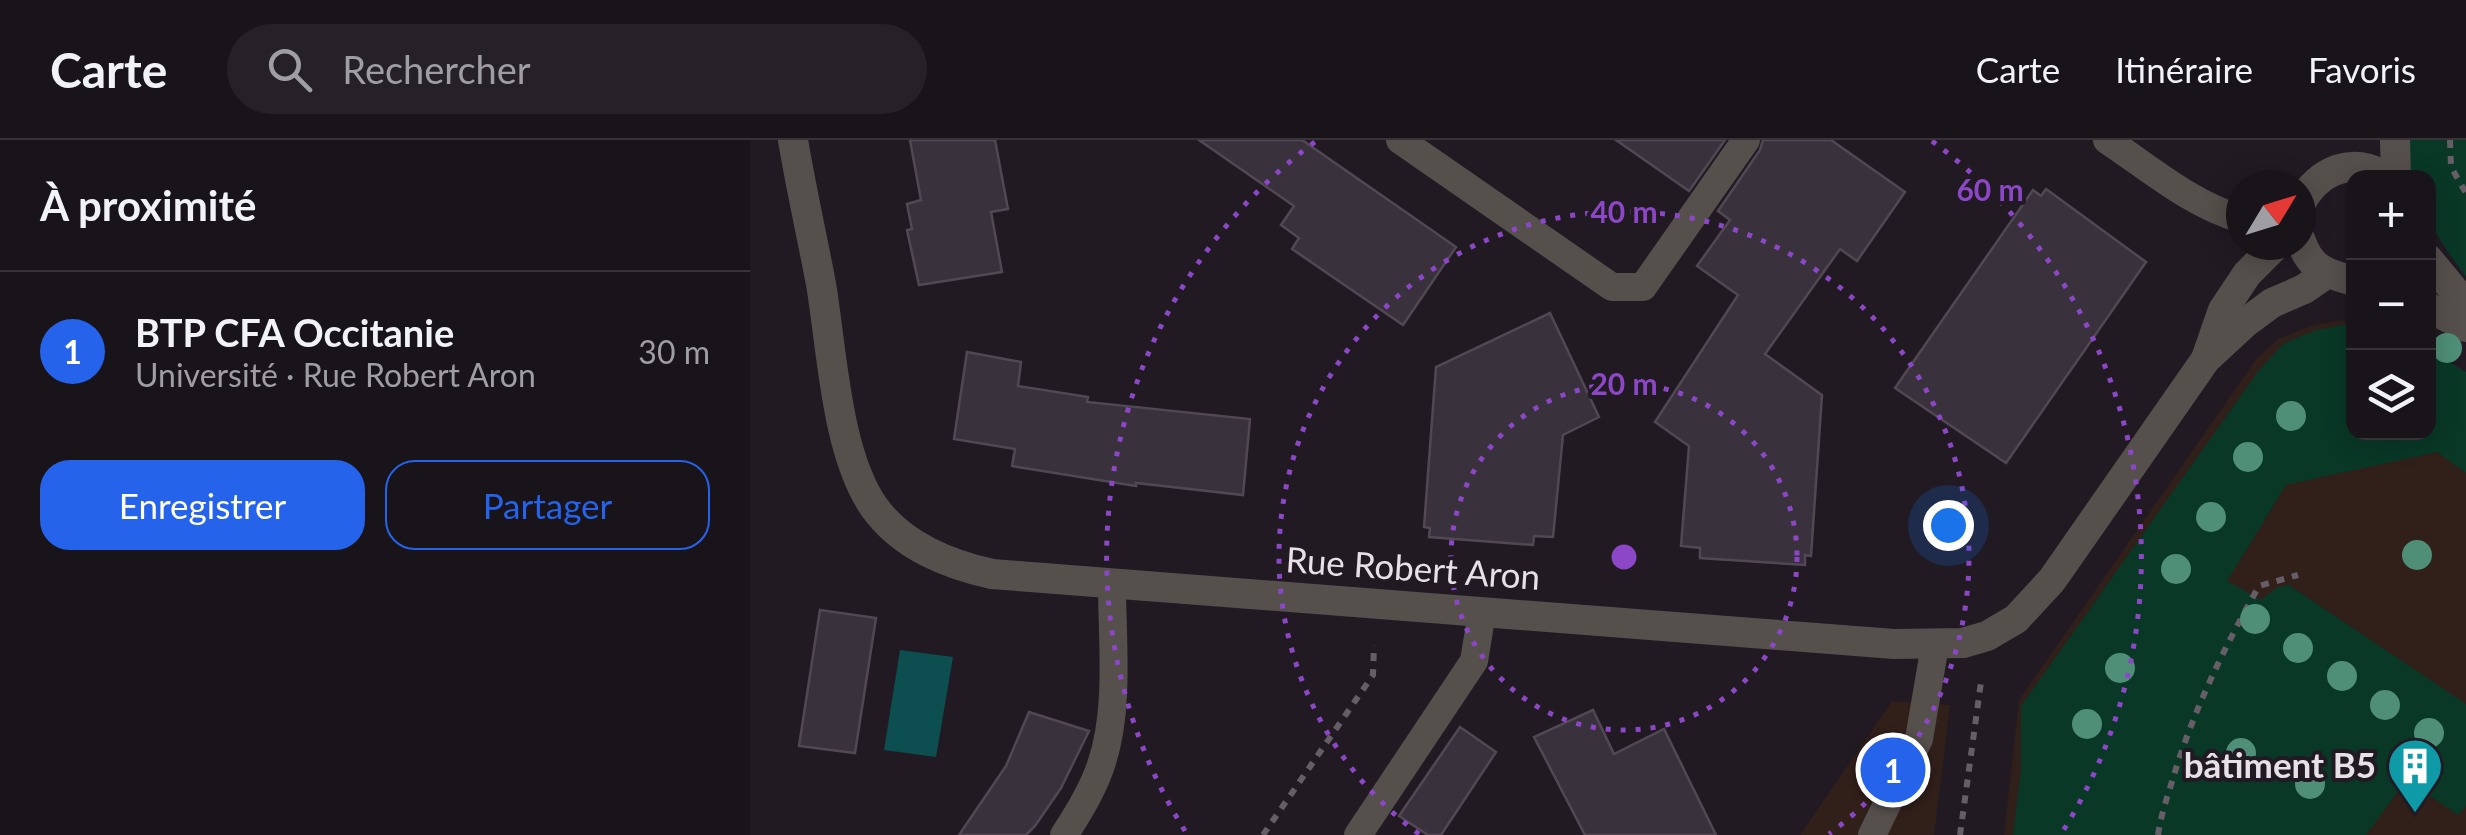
<!DOCTYPE html>
<html lang="fr">
<head>
<meta charset="utf-8">
<style>
	:root { --surface:#19141a; --page:#262127; --text:#f1f3f6; --muted:#9f9ea2; --line:#373339; --accent:#2563eb }
	body { margin:0; font-family:Lato,sans-serif; background:var(--page); color:var(--text) }
	.controls { position:absolute; right:30px; top:30px; display:grid; overflow:hidden; border-radius:20px; box-shadow:0 5px 25px #0003 }
	.controls button { width:90px; height:90px; display:grid; place-items:center; padding:0; border:0; border-bottom:2px solid var(--line); background:var(--surface); color:var(--text); font:50px sans-serif }
	.compass { position:absolute; left:1476px; top:30px; width:90px; height:90px; border-radius:50%; background:var(--surface); box-shadow:0 5px 25px #0003; rotate:52deg }
	.you { position:absolute; left:1198px; top:385px; width:35px; height:35px; margin:-25px; border:8px solid #fff; border-radius:50%; background:#1a73e8; box-shadow:0 0 0 15px #1a73e833 }
	.badge { display:grid; place-items:center; width:65px; height:65px; border-radius:50%; background:var(--accent); color:#fff; font-size:32px; font-weight:700 }
	.pin { position:absolute; translate:-50% -50%; border:5px solid #fff; box-shadow:0 2px 10px #0006 }
	.list { margin:0; padding:0; list-style:none }
	h2 { display:flex; justify-content:space-between; align-items:center; height:130px; margin:0; padding:0 40px; font-size:42px }
	h2 small { font-size:32px; font-weight:400; color:var(--muted) }
	.list li { display:grid; grid-template-columns:65px 1fr auto; gap:30px; align-items:center; box-sizing:border-box; height:160px; padding:0 40px; border-top:2px solid var(--line) }
	.list b { display:block; font-size:38px; white-space:nowrap }
	.list p { margin:0; font-size:32px; white-space:nowrap; color:var(--muted) }
	.list em { font-size:32px; font-style:normal; color:var(--muted) }
	.actions { display:flex; gap:20px; padding:30px 40px }
	.actions a { flex:1; padding:22px 0; border:2px solid var(--accent); border-radius:30px; text-align:center; font-size:35px; color:var(--accent) }
	.actions .main { background:var(--accent); color:#fff }
	.icon { flex:none; width:55px; height:55px; fill:none; stroke:currentColor; stroke-width:2; stroke-linecap:round; stroke-linejoin:round }
	.map { position:relative; flex:none; width:1716px; height:695px; overflow:hidden }
	header { display:flex; align-items:center; gap:60px; box-sizing:border-box; height:140px; padding:0 50px; background:var(--surface); border-bottom:2px solid var(--line) }
	header strong { font-size:48px }
	nav { display:flex; gap:55px; margin-inline-start:auto; font-size:35px }
	.search { width:700px; height:90px; background:var(--page); display:flex; align-items:center; gap:25px; box-sizing:border-box; padding:0 35px; border-radius:55px; color:var(--muted); font-size:38px }
	main { display:flex }
	aside { flex:1; background:var(--surface) }
	.map>svg:first-child { display:block }
	.education { fill:#311f1a }
	.green { fill:#093827 }
	.water { fill:#0d4e51 }
	.building { fill:#39313c; stroke:#514854; stroke-width:2.5 }
	.lines { fill:none; stroke-linecap:round; stroke-linejoin:round }
	.path { stroke:#655e67; stroke-width:6; stroke-dasharray:8 8; stroke-linecap:butt }
	.lane { stroke:#55504c; stroke-width:28 }
	.street { stroke:#55504c; stroke-width:30 }
	.tree { fill:#4f8f77 }
	.ring { fill:none; stroke:#8b47c5; stroke-width:5; stroke-dasharray:5 10 }
	.labels { text-anchor:middle; stroke-width:8; stroke-linejoin:round; paint-order:stroke }
	.street-label { font-size:35px; fill:#e6e0e7; stroke:#211a23 }
	.poi-label { font-size:35px; font-weight:bold; fill:#e6e0e7; stroke:#211a23; text-anchor:end }
	.centre { fill:#8b47c5; stroke:#211a23; stroke-width:5 }
	.ring-label { font-size:30px; text-anchor:middle; font-weight:bold; fill:#8b47c5; stroke:#211a23; stroke-width:8; stroke-linejoin:round; paint-order:stroke }
</style>
</head>
<body>
<header>
<strong>Carte</strong>
<div class="search"><svg class="icon" aria-label="search" viewBox="0 0 24 24"><circle cx="10" cy="10" r="6"/><path d="M15 15l6 6"/></svg>Rechercher</div>
<nav><a>Carte</a><a>Itinéraire</a><a>Favoris</a></nav>
</header>
<main>
<aside>
<h2>À proximité<small></small></h2>
<ul class="list">
<li><span class="badge">1</span><div><b>BTP CFA Occitanie</b><p>Université · Rue Robert Aron</p></div><em>30 m</em></li>
</ul>
<div class="actions"><a class="main">Enregistrer</a><a>Partager</a></div>
</aside>
<div class="map">
<svg width="1716" height="695" viewBox="0 0 1716 695">
	<rect width="100%" height="100%" fill="#211a23"/>
	<g class="education">
		<path d="M1590,180l13,1 1,111h74l38,-55v458h-462l15,-135 238,-342 21,-19 32,-13z"/>
		<path d="M1142,561l58,4 -16,130h-134z"/>
	</g>
	<g class="green">
		<path d="M1659,0h57v137c-30,-42 -37,-46 -38,-99l-14,-1 -5,-8z"/>
		<path d="M1603,183l1,109h74l1,-82 37,22v101l-29,-21 -151,33 -59,96 34,19 15,-12 13,-3 177,119v102l-8,9 -52,-35 -40,55h-353l8,-66v-63l238,-336 25,-27 32,-13z"/>
	</g>
	<path class="water" d="M150,510l53,7 -17,100 -52,-7z"/>
	<g class="building">
		<path d="M160,0h85l13,69 -17,3 11,60 -83,13 -12,-55 5,-1 -5,-25 14,-4z"/>
		<path d="M449,0h103l154,107 -53,78 -111,-76 7,-11 -18,-13 13,-19z"/>
		<path d="M866,0h109l-36,51z"/>
		<path d="M1013,0h68l74,52 -48,69 -17,-12 -75,105 57,41 -11,161 -6,-1v10l-105,-7v-10l-19,-2 8,-100 -34,-24 83,-127 -41,-29 33,-46 -12,-9 42,-61z"/>
		<path d="M1296,49l100,73 -140,201 -111,-75 138,-198 8,6z"/>
		<path d="M800,173l49,104 -36,18 -10,102 -19,-1 -1,9 -104,-8 1,-9 -6,-1 12,-160z"/>
		<path d="M217,212l54,10 -3,24 70,11 -1,5 163,17 -7,76 -107,-12v3l-124,-20 3,-17 -61,-10z"/>
		<path d="M70,470l56,8 -21,135 -56,-7z"/>
		<path d="M843,570l21,44 50,-25 52,106h-131l-51,-98z"/>
		<path d="M279,572l60,19 -28,57 -26,38 -9,9h-67l47,-69z"/>
		<path d="M710,587l36,25 -55,83h-13l-29,-19z"/>
	</g>
	<g class="lines">
		<g class="path">
			<path d="M1700,0l1,27 15,26"/>
			<path d="M513,695l110,-160 1,-30"/>
			<path d="M1210,695l21,-153"/>
			<path d="M1408,695c3,-21 10,-40 16,-60 20,-66 51,-129 85,-189l39,-11"/>
		</g>
		<g class="lane">
			<path d="M650,0l212,147h31l103,-147"/>
			<path d="M1357,0c42,28 85,65 134,79"/>
			<path d="M314,695c14,-21 29,-46 37,-70 19,-55 11,-124 11,-181"/>
			<path d="M608,695l116,-174 8,-49"/>
			<path d="M1122,695l47,-96 16,-94"/>
		</g>
		<g class="street">
			<path d="M43,0c8,48 19,96 28,144 11,65 15,169 53,223 28,39 73,57 118,67l902,70 69,-1 24,-7 29,-17 36,-39 154,-221 39,-36 27,-20 32,-14 22,-15"/>
			<path d="M1645,0l1,38"/>
			<path d="M1551,63c16,-32 54,-49 85,-25"/>
			<path d="M1551,101c9,28 26,33 53,40"/>
			<path d="M1678,119l38,46"/>
			<path d="M1678,167l38,20"/>
			<path d="M1457,216l16,-46 24,-36 29,-29"/>
		</g>
	</g>
	<g class="tree">
		<circle cx="1697" cy="208" r="15"/>
		<circle cx="1541" cy="276" r="15"/>
		<circle cx="1498" cy="317" r="15"/>
		<circle cx="1461" cy="377" r="15"/>
		<circle cx="1667" cy="415" r="15"/>
		<circle cx="1426" cy="429" r="15"/>
		<circle cx="1505" cy="479" r="15"/>
		<circle cx="1548" cy="508" r="15"/>
		<circle cx="1370" cy="528" r="15"/>
		<circle cx="1592" cy="536" r="15"/>
		<circle cx="1635" cy="565" r="15"/>
		<circle cx="1337" cy="584" r="15"/>
		<circle cx="1679" cy="593" r="15"/>
		<circle cx="1491" cy="613" r="15"/>
		<circle cx="1560" cy="644" r="15"/>
	</g>
	<g class="ring">
		<circle cx="874" cy="417" r="173"/>
		<path d="M669 694A345 345 0 1 1 1079 694"/>
		<path d="M435 691A518 518 0 0 1 566 1M1182 1A518 518 0 0 1 1313 691"/>
	</g>
	<defs>
		<g id="building-pin" transform="scale(2.875)"><path d="M0 17L-7.5 6A9.5 9.5 0 1 1 7.5 6Z" fill="#0f9aa8" stroke="#211a23"/><path d="M-4-6H4V6H1V3H-1V6H-4ZM-2.5-4.3h1.7v1.8h-1.7ZM.8-4.3h1.7v1.8H.8ZM-2.5-1h1.7V.8h-1.7ZM.8-1h1.7V.8H.8Z" fill="#fff"/></g>
	</defs>
	<g fill-rule="evenodd">
		<use href="#building-pin" x="1665" y="626"/>
	</g>
	<g class="labels">
		<g class="street-label">
			<text transform="translate(663 429) rotate(4)" y="12">Rue Robert Aron</text>
		</g>
		<g class="poi-label">
			<text x="1626" y="638">bâtiment B5</text>
		</g>
	</g>
	<circle cx="874" cy="417" r="15" class="centre"/>
	<g class="ring-label">
		<text x="1240" y="61">60 m</text>
		<text x="874" y="83">40 m</text>
		<text x="874" y="255">20 m</text>
	</g>
</svg>
<div class="controls">
<button>+</button>
<button>−</button>
<button><svg class="icon" aria-label="layers" viewBox="0 0 24 24"><path d="M12 4l9 5-9 5-9-5zM3 14l9 5 9-5"/></svg></button>
</div>
<svg class="compass" viewBox="-18 -18 36 36"><path d="M0-13l5 13h-10z" fill="#e53935"/><path d="M0 13l5-13h-10z" fill="#9f9ea2"/></svg>
<div class="you"></div>
<div class="pin badge" style="left:1143px;top:630px">1</div>
</div>
</main>
</body>
</html>
